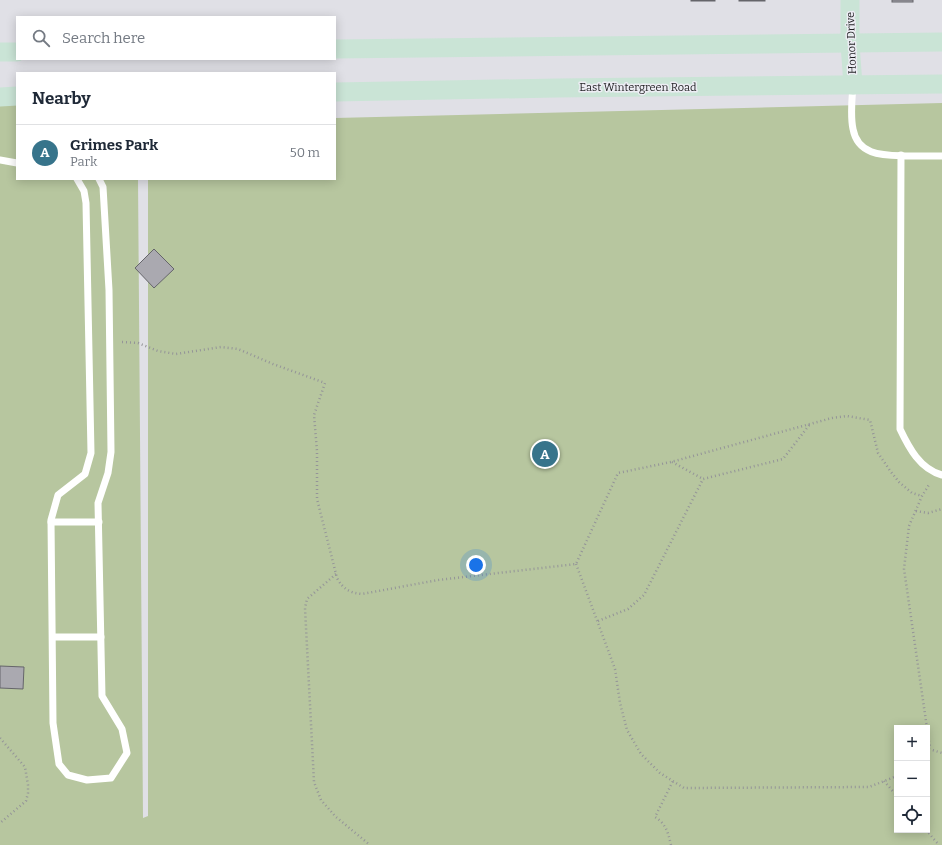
<!DOCTYPE html>
<html lang="en">
<head>
<meta charset="utf-8">
<style>
	:root { --surface:#fff; --page:#f6f6f7; --text:#1f2937; --muted:#747a83; --line:#e0e1e3; --accent:#37748b }
	body { margin:0; font-family:Bitter,serif; background:var(--page); color:var(--text) }
	.controls { position:absolute; right:12px; bottom:12px; display:grid; overflow:hidden; border-radius:0px; box-shadow:0 2px 10px #0003 }
	.controls button { width:36px; height:36px; display:grid; place-items:center; padding:0; border:0; border-bottom:1px solid var(--line); background:var(--surface); color:var(--text); font:20px sans-serif }
	.you { position:absolute; left:476px; top:565px; width:14px; height:14px; margin:-10px; border:3px solid #fff; border-radius:50%; background:#1a73e8; box-shadow:0 0 0 6px #1a73e833 }
	.badge { display:grid; place-items:center; width:26px; height:26px; border-radius:50%; background:var(--accent); color:#fff; font-size:13px; font-weight:700 }
	.pin { position:absolute; translate:-50% -50%; border:2px solid #fff; box-shadow:0 1px 4px #0006 }
	.list { margin:0; padding:0; list-style:none }
	h2 { display:flex; justify-content:space-between; align-items:center; height:52px; margin:0; padding:0 16px; font-size:17px }
	h2 small { font-size:13px; font-weight:400; color:var(--muted) }
	.list li { display:grid; grid-template-columns:26px 1fr auto; gap:12px; align-items:center; box-sizing:border-box; height:56px; padding:0 16px; border-top:1px solid var(--line) }
	.list b { display:block; font-size:15px; white-space:nowrap }
	.list p { margin:0; font-size:13px; white-space:nowrap; color:var(--muted) }
	.list em { font-size:13px; font-style:normal; color:var(--muted) }
	.icon { flex:none; width:22px; height:22px; fill:none; stroke:currentColor; stroke-width:2; stroke-linecap:round; stroke-linejoin:round }
	.map { position:relative; flex:none; width:942px; height:845px; overflow:hidden }
	.search { position:absolute; background:var(--surface); box-shadow:0 2px 10px #0003; left:16px; top:16px; width:320px; height:44px; display:flex; align-items:center; gap:10px; box-sizing:border-box; padding:0 14px; border-radius:0px; color:var(--muted); font-size:15px }
	.panel { position:absolute; background:var(--surface); box-shadow:0 2px 10px #0003; left:16px; top:72px; width:320px; height:108px; border-radius:0px }
	.map>svg:first-child { display:block }
	.green { fill:#b7c69f; fill-rule:evenodd }
	.building { fill:#aaa9b0; stroke:#65656a }
	.lines { fill:none; stroke-linecap:round; stroke-linejoin:round }
	.path { stroke:#949498; stroke-width:2.5; stroke-dasharray:1 3; stroke-linecap:butt }
	.lane { stroke:#fff; stroke-width:7 }
	.secondary { stroke:#cae4d6; stroke-width:19 }
	.labels { text-anchor:middle; stroke-width:3; stroke-linejoin:round; paint-order:stroke }
	.street-label { font-size:11px; fill:#1f1f21; stroke:#ededf4 }
</style>
</head>
<body>
<div class="map">
<svg width="942" height="845" viewBox="0 0 942 845">
	<rect width="100%" height="100%" fill="#e0e0e6"/>
	<path class="green" d="M942,103v742h-942v-740h17v74h121l5,639 5,-2v-637h187v-61zM897,728h30v102h-30z"/>
	<g class="building">
		<rect x="691" y="0" width="24" height="1"/>
		<rect x="739" y="0" width="26" height="1"/>
		<rect x="892" y="0" width="21" height="2"/>
		<path d="M154,249l20,20 -20,19 -19,-20z"/>
		<path d="M0,666l24,1 -1,22 -23,-1z"/>
	</g>
	<g class="lines">
		<g class="path">
			<path d="M122,342l16,1 20,8 18,3 45,-7 17,2 35,15 52,19 -11,32 3,36v48l20,79c6,11 13,15 25,16l76,-14 138,-16 42,-91 53,-11 161,-44 15,-2 23,4 8,33 13,19 8,10 13,11 10,3"/>
			<path d="M672,462l31,17"/>
			<path d="M916,511l12,2 14,-4"/>
			<path d="M576,564l39,105 5,34 7,27 14,24 19,19 24,15 185,-1 28,-11"/>
			<path d="M336,574l-29,25 -2,9 9,174 7,18 15,17 34,28"/>
			<path d="M598,621l30,-12 16,-14 59,-116 80,-20 27,-35"/>
			<path d="M927,728l-23,-159 5,-43 13,-30 8,-13"/>
			<path d="M927,729l3,18 -3,4"/>
			<path d="M0,738l25,29 3,18v8l-2,8 -26,22"/>
			<path d="M929,749l13,4"/>
			<path d="M884,781l13,15"/>
			<path d="M926,830l13,15"/>
			<path d="M671,845c-3,-13 -5,-21 -16,-28l18,-36"/>
		</g>
		<g class="lane">
			<path d="M853,85c-1,15 -3,30 0,44 5,28 33,26 55,27 11,0 23,0 34,0"/>
			<path d="M901,155l-1,274c9,19 20,40 42,46"/>
			<path d="M0,160l17,3"/>
			<path d="M77,179l7,12 2,12 5,250 -6,21 -27,21 -7,25 2,203 6,41 9,11 19,5 24,-2 16,-25 -5,-24 -20,-33 -4,-193 10,-30 3,-21 -2,-162 -6,-103 -4,-8"/>
			<path d="M51,522h48"/>
			<path d="M53,637h48"/>
		</g>
		<g class="secondary">
			<path d="M850,0v44l3,41"/>
			<path d="M335,49l607,-7"/>
			<path d="M0,52h17"/>
			<path d="M335,92l222,-4 385,-4"/>
			<path d="M0,97l17,-1"/>
		</g>
	</g>
	<g class="labels">
		<g class="street-label">
			<text transform="translate(851 43) rotate(-92)" y="4">Honor Drive</text>
			<text x="638" y="91">East Wintergreen Road</text>
		</g>
	</g>
</svg>
<div class="controls">
<button>+</button>
<button>−</button>
<button><svg class="icon" aria-label="locate" viewBox="0 0 24 24"><circle cx="12" cy="12" r="6"/><path d="M12 2v4M12 18v4M2 12h4M18 12h4"/></svg></button>
</div>
<div class="you"></div>
<div class="pin badge" style="left:545px;top:454px">A</div>
<div class="search"><svg class="icon" aria-label="search" viewBox="0 0 24 24"><circle cx="10" cy="10" r="6"/><path d="M15 15l6 6"/></svg>Search here</div>
<section class="panel">
<h2>Nearby<small></small></h2>
<ul class="list">
<li><span class="badge">A</span><div><b>Grimes Park</b><p>Park</p></div><em>50 m</em></li>
</ul>
</section>
</div>
</body>
</html>
